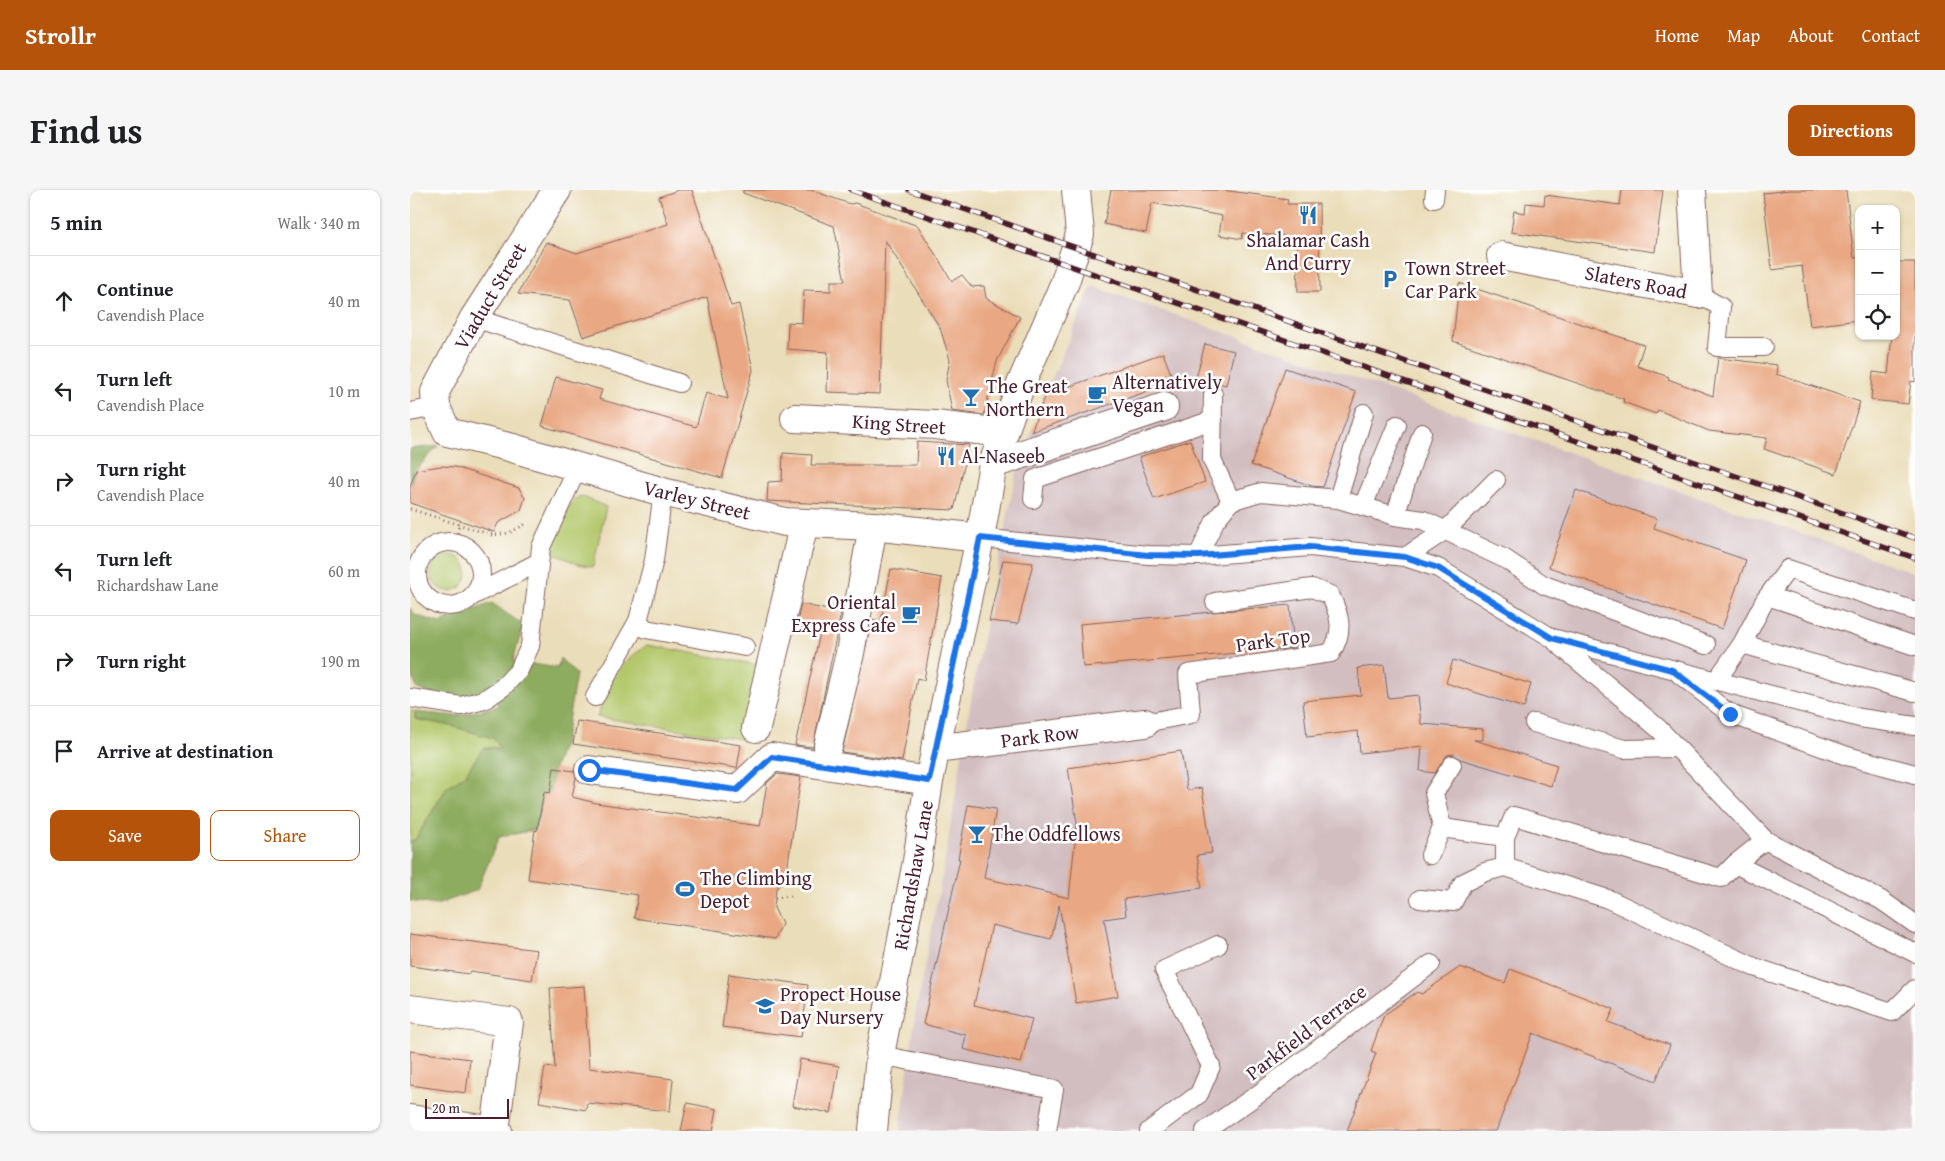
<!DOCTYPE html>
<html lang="en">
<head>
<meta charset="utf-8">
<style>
	:root { --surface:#fff; --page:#f6f6f6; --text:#202124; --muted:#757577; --line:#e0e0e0; --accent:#b45309 }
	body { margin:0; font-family:"Gentium Book Plus",serif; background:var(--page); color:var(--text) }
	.controls { position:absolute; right:15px; top:15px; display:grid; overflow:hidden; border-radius:10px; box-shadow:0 1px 4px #0004 }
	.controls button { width:45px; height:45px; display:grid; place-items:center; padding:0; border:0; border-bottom:1px solid var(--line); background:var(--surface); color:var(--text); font:25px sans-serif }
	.scale { position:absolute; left:15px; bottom:12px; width:84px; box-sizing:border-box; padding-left:5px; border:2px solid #4a1f2b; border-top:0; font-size:14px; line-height:18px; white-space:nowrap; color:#4a1f2b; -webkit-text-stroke:4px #fff; paint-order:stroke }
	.stop { position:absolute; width:15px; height:15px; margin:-11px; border:4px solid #1a73e8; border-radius:50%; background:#fff }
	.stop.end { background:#1a73e8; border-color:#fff; box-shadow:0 1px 5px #0008 }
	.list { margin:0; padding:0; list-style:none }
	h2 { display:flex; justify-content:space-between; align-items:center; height:65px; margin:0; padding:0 20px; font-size:21px }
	h2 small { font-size:16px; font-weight:400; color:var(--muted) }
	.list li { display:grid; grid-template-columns:32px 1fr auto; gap:15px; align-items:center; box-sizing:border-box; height:90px; padding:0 20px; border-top:1px solid var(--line) }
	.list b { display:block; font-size:19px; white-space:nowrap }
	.list p { margin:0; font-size:16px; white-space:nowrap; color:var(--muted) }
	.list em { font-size:16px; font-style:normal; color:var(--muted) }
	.actions { display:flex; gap:10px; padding:15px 20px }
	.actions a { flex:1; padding:11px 0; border:1px solid var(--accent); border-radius:10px; text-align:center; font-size:18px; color:var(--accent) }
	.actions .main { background:var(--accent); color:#fff }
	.icon { flex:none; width:28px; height:28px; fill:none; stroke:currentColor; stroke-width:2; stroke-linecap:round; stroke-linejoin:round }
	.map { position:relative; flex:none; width:1505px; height:941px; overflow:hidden; border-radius:10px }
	header { display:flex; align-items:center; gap:30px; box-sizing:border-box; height:70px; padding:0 25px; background:var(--accent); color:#fff }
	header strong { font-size:24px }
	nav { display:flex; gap:28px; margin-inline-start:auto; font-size:18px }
	.intro { display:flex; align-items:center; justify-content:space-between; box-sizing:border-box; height:120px; padding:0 30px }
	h1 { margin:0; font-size:35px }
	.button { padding:12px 22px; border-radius:10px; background:var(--accent); color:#fff; font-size:18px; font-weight:700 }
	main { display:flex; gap:30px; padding:0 30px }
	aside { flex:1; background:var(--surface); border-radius:10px; box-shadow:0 1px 4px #0004 }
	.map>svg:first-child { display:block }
	.industrial { fill:#d2bec1 }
	.green { fill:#b3c76b; stroke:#7e734b }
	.forest { fill:#8eac5f; stroke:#6c6645 }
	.building { fill:#e9a883 }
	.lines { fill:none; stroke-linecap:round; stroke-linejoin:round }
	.lane-casing { stroke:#82625d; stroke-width:20 }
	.street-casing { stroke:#82625d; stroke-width:30 }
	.secondary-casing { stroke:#82625d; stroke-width:30 }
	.path { stroke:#82625d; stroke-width:3; stroke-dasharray:1 4; stroke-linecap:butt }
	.lane { stroke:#fff; stroke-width:18 }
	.street { stroke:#fff; stroke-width:28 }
	.secondary { stroke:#fff; stroke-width:28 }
	.rail-casing { stroke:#4a1f2b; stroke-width:5.5 }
	.rail { stroke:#fff; stroke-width:4; stroke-dasharray:11; stroke-linecap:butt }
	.route { stroke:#1a73e8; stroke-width:6 }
	.labels { text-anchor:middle; stroke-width:5; stroke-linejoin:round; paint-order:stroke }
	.poi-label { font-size:20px; fill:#4a1f2b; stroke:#fff; text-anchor:start }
	.street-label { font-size:20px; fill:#4a1f2b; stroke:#fff }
</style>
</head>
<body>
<header>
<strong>Strollr</strong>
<nav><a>Home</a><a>Map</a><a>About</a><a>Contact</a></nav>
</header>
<div class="intro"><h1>Find us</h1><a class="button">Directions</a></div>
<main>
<aside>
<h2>5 min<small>Walk · 340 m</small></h2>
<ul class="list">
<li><svg class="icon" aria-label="ahead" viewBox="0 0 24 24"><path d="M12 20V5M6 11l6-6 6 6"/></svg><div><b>Continue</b><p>Cavendish Place</p></div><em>40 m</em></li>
<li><svg class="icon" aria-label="left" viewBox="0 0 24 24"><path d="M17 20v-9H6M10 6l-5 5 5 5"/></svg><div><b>Turn left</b><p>Cavendish Place</p></div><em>10 m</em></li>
<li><svg class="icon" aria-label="right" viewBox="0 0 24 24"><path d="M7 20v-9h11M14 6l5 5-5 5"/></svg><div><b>Turn right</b><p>Cavendish Place</p></div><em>40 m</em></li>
<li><svg class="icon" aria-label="left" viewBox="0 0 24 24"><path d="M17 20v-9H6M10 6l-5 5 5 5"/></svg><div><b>Turn left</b><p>Richardshaw Lane</p></div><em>60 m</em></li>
<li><svg class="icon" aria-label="right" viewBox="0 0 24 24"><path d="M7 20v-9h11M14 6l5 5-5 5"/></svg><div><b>Turn right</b></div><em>190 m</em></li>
<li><svg class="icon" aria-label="arrive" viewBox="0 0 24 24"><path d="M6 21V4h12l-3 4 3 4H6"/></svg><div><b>Arrive at destination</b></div></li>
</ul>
<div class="actions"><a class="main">Save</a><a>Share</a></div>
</aside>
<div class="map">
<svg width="1505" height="941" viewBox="0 0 1505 941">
	<rect width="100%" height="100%" fill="#fff"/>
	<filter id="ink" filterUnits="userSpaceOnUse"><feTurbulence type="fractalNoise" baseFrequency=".02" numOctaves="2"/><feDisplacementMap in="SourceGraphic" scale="10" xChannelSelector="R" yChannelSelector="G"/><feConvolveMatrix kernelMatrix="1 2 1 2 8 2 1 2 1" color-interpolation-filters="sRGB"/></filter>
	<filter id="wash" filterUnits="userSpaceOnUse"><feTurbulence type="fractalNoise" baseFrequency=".0096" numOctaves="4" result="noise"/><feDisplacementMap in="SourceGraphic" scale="20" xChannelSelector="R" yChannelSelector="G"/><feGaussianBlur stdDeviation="1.12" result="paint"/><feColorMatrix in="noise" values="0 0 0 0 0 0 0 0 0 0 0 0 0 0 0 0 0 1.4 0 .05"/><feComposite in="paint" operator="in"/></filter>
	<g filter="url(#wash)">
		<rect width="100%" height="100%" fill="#eaddb9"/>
		<path class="industrial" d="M682,96l823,287v558h-1015l16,-121 29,-150 28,-172 43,-213 29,-80z"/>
		<g class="green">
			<path d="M171,306l25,11 -13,60 -15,-3 -23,-10 -6,-14 25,-41z"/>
			<circle cx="39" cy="383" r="18"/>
			<path d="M237,455l112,20 -18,74 -144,-22c15,-39 15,-47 50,-72z"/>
			<path d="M0,520l5,2v7l37,7 41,12 8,10h-18l-18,27 -18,12 -32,53 -5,1z"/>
		</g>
		<g class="forest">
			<path d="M28,256l-22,24 -6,16v-37z"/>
			<path d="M82,413l31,22 -10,36 45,7 2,-10 16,16 -11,65 -11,29 -4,25 -6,-1 -9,38 -36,7 -22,53 -41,15 -26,-4v-60l5,-1 32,-53 18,-12 18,-27h17l-7,-10 -41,-12 -37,-7v-7l42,4 42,-10 -10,-16 -39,10 -33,-11 -7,-19v-62l5,7 25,8z"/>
		</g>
		<g id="blocks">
			<g class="building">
				<path d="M268,0h14l39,116 8,-2 14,66 -31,108 -180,-52 14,-49 46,13 -3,9 97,28 10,-34 22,6 -21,-102 -124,40 -13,-37 -52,-6 28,-52 31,11 91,-29 -9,-27z"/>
				<path d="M333,0h68l39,14 5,-1 63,23 34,55 10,-6 10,12 12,-1 2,12 34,19 -23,44 -13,54 -32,-4 -6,-31 4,-20 -10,-32 -55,-88 -5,154 -53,-2 1,-40 -41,-3 1,-27 14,1 2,-33 27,1v-10h14l-11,-55 -91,-33z"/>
				<path d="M701,0h111l66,9 -1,5h32l1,88h-22l-1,-55 -54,-4 -1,6 -23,-4 3,-19 -70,-13 -6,30 -42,-9z"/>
				<path d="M1212,0h41l-8,62 -144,-20 3,-21 11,2 1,-10 18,2 1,-10 75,10z"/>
				<path d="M1380,0h56l8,68 5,-1v63l-49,6 -8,-60 -30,4 -9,-77z"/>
				<path d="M1489,72h16v120l-4,-1 -3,23 -37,-4 2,-28 15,2 4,-38h4v-43z"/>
				<path d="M1049,93l185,62 -7,21 32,11 -1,2 45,17 5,-38 59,7 -1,9 84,28 -24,72 -72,-25 3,-11 -58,-7 -51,-21 -2,4 -33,-12 1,-3 -171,-58z"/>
				<path d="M795,154l29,7 -8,34 -30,-7z"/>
				<path d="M753,163l11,29 -143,50 14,-37z"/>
				<path d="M875,178l71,24 -33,95 -11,-1 -61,-21z"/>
				<path d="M780,250l15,42 -51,17 -15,-42z"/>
				<path d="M507,252l52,3 -15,65 -187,-9 1,-19 14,-1 1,-28 29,2 -1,10h105z"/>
				<path d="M31,276l14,1 64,21 6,10 -4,12 -23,13 -4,9 -84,-29v-17l6,-16z"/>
				<path d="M1166,300l81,29 -3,9 92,32 -24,69 -173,-62z"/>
				<path d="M593,370l30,3 -15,61 -29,-3z"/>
				<path d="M481,379l51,9 -18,102 -7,-2 -15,83 -60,-9 30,-133 9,2z"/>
				<path d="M391,414l40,9 -28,134 -18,-2 25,-112 -24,-6z"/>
				<path d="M880,415l4,43 -211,19 -3,-43z"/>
				<path d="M1043,470l78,24 -7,24 -78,-25z"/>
				<path d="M974,475l4,33 30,-3 3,29 62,5v11h-9l83,25 -6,21 -91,-27 -7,-5 -6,1 -12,18 -15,-2 2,-25 -62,7 -2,-22 -51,6 -4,-36 58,-6 -3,-27z"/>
				<path d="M167,531l164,24 -4,23 -164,-24z"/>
				<path d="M771,561l6,39 15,-2 10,65 -15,2 5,33 -78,11 2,17 -22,3 14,77 -42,7 -17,-98 -8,34 -59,-14 -18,80 58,14 -11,44 -58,-14 3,-14 -43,-11 37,-165h-2l10,-54 28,4 -12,69 85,20 8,-75 -9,-55z"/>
				<path d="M144,578l20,3 2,6 -4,20 24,6 164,23 7,-43 10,-9 24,3 -13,86 2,9 -14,17 -2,19 8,16 -7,15 -141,-21 4,-23 -110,-16 7,-49 2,1 7,-39 6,1z"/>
				<path d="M0,744l127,16 -5,30 -62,-9 -1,3 -59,-8z"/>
				<path d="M1050,777l45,16 5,-14 104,40 -6,13 62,23 -14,36 -123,-48 -37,98h-149l29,-78 -5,-2 13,-36 33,-23 5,2z"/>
				<path d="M319,784l79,11 -7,52 -79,-10z"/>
				<path d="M174,796l5,82 84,11 -3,32 -83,-8 -1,7 -47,-8 6,-35 10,1 -5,-80z"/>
				<path d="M0,861l60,8 -4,34 -56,-8z"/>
				<path d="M390,869l39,7 -8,47 -39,-7z"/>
				<path d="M277,913l30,6 -4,22h-32z"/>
			</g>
		</g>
	</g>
	<g filter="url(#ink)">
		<use href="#blocks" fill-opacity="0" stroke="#82625d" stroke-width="1"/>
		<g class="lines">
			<g class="lane-casing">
				<g id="lane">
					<path d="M1024,9l1,-9"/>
					<path d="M1288,104l23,13 -4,40h47"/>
					<path d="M64,128l205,65"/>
					<path d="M803,204l-1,66 19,41"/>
					<path d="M0,222l26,-5"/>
					<path d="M623,309l2,-20 178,-59"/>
					<path d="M928,309l26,-86"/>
					<path d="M953,316l34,-81"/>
					<path d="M985,326l27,-83"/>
					<path d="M570,348l168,17 50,1 112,-9 95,10 33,11 114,70 308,80 55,8"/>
					<circle cx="39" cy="384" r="32"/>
					<path d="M788,366l17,-35 16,-20 30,-9 77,7 57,17 28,4 82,39 39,26 162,60"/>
					<path d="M995,367l41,-27 50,-50"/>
					<path d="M64,405l65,-33"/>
					<path d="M1358,406l147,50"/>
					<path d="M228,431l8,8 99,18"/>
					<path d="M1146,452l103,87 106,111 116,60 34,24"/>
					<path d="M1332,454l173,48"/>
					<path d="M1269,484l51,40 117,42 68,18"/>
					<path d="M1306,491l26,-37 23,-44 23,-31 127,42"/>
					<path d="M185,507l43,-76 16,-61 9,-68"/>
					<path d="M0,508l51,8 23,-6 19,-13 16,-17 11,-24 11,-99 37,-80"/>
					<path d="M735,533l46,-9 -3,-40 143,-21c13,-22 10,-36 -1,-58l-18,-7 -97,14"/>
					<path d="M1124,533l90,26 53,-1"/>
					<path d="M1032,638l63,9"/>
					<path d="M1020,665l12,-27 -8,-35 18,-28"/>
					<path d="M1325,674l30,-24"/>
					<path d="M1095,677v-30l9,-21 207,62 14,-14 180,89"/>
					<path d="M1010,709l33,3 10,-19 22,-11 20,-5 103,32 146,68 138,45 23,-23"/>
					<path d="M470,865l174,34 -7,42"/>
					<path d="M739,941l50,-37 12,-28 -47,-96 54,-25"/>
					<path d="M795,941l55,-38 171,-129"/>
				</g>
			</g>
			<g class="street-casing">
				<g id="street">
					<path d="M147,0l-83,128 -39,74 1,15 11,25 62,15 154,45 122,30 88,4 107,12"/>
					<path d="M1091,66l197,38 -6,-104"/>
					<path d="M385,228l140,7 69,8"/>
					<path d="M583,274l171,-57"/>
					<path d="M346,538l48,-205"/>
					<path d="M418,556l22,-93 23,-127"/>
					<path d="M525,559l210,-26"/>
					<path d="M179,580l148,20 35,-33 157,24"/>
					<path d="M0,819l99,13 -14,109"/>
					<path d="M0,929l88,12"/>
				</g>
			</g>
			<g class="secondary-casing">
				<path id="secondary" d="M463,941l7,-76 37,-194 12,-80 51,-243 13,-74 28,-80 44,-102 15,-48 -4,-44"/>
			</g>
			<g class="path">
				<path d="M0,319l82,26 17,-2 17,-9"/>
				<path d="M46,353l3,-18"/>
				<path d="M365,708l17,-2"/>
			</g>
			<use href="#lane" class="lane"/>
			<use href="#street" class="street"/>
			<use href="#secondary" class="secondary"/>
			<g class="rail-casing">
				<g id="rail">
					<path d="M441,0l1064,368"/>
					<path d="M499,0l1006,348"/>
				</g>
			</g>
			<use href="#rail" class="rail"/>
		</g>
	</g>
	<g class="lines" filter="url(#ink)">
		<path class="route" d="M179,580l148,20 35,-33 157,24 51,-243 168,17 50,1 112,-9 95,10 33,11 114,70 120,32 58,44"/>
	</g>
	<defs>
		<g id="restaurant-bare" transform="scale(1.5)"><path d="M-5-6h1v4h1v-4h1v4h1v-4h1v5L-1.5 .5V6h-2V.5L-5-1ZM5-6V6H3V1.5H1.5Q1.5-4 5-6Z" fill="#1f6fb2" stroke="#fff" stroke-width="2.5" paint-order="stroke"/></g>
		<g id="parking-bare" transform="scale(1.5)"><path d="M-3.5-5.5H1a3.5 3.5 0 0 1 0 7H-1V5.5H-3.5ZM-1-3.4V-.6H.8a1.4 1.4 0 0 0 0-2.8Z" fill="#1f6fb2" stroke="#fff" stroke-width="2.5" paint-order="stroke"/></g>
		<g id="cafe-bare" transform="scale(1.5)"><path d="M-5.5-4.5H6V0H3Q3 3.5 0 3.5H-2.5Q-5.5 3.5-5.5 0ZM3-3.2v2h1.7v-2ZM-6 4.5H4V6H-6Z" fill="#1f6fb2" stroke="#fff" stroke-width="2.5" paint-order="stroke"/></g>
		<g id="bar-bare" transform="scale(1.5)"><path d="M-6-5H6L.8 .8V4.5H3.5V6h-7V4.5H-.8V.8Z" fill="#1f6fb2" stroke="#fff" stroke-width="2.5" paint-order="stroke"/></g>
		<g id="stadium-bare" transform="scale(1.5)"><path d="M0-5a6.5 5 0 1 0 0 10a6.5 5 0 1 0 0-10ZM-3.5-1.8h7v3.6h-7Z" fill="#1f6fb2" stroke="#fff" stroke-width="2.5" paint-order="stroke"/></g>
		<g id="school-bare" transform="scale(1.5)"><path d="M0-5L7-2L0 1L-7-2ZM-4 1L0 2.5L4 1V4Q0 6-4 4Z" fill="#1f6fb2" stroke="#fff" stroke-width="2.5" paint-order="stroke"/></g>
	</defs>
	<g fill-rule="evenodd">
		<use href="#restaurant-bare" x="898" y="25"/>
		<use href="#parking-bare" x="980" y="89"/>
		<use href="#cafe-bare" x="687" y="204"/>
		<use href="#bar-bare" x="561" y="207"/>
		<use href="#restaurant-bare" x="536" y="266"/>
		<use href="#cafe-bare" x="501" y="424"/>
		<use href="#bar-bare" x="567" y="644"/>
		<use href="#stadium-bare" x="275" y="699"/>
		<use href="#school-bare" x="355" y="816"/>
	</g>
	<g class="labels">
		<g class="poi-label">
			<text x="898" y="57" text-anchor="middle">Shalamar Cash<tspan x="898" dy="23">And Curry</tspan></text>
			<text x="995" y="85">Town Street<tspan x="995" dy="23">Car Park</tspan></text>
			<text x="702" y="199">Alternatively<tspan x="702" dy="23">Vegan</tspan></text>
			<text x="576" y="203">The Great<tspan x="576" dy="23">Northern</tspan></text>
			<text x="551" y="273">Al-Naseeb</text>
			<text x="486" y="419" text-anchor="end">Oriental<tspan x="486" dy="23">Express Cafe</tspan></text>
			<text x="582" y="651">The Oddfellows</text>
			<text x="290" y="695">The Climbing<tspan x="290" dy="23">Depot</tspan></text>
			<text x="370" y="811">Propect House<tspan x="370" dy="23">Day Nursery</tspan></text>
		</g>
		<g class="street-label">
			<text transform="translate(1226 92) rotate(11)" y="7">Slaters Road</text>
			<text transform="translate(80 106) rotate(-59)" y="7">Viaduct Street</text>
			<text transform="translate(489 234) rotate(4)" y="7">King Street</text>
			<text transform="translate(287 310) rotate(14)" y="7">Varley Street</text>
			<text transform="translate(863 450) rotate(-8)" y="7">Park Top</text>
			<text transform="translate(630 546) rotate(-7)" y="7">Park Row</text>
			<text transform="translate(503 685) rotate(-80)" y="7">Richardshaw Lane</text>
			<text transform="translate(896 842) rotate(-37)" y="7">Parkfield Terrace</text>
		</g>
	</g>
</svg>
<div class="controls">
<button>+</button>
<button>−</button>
<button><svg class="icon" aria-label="locate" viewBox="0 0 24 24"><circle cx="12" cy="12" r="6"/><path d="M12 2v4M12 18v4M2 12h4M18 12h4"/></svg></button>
</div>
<div class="scale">20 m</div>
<div class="stop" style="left:179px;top:580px"></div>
<div class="stop end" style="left:1320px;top:524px"></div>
</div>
</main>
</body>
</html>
